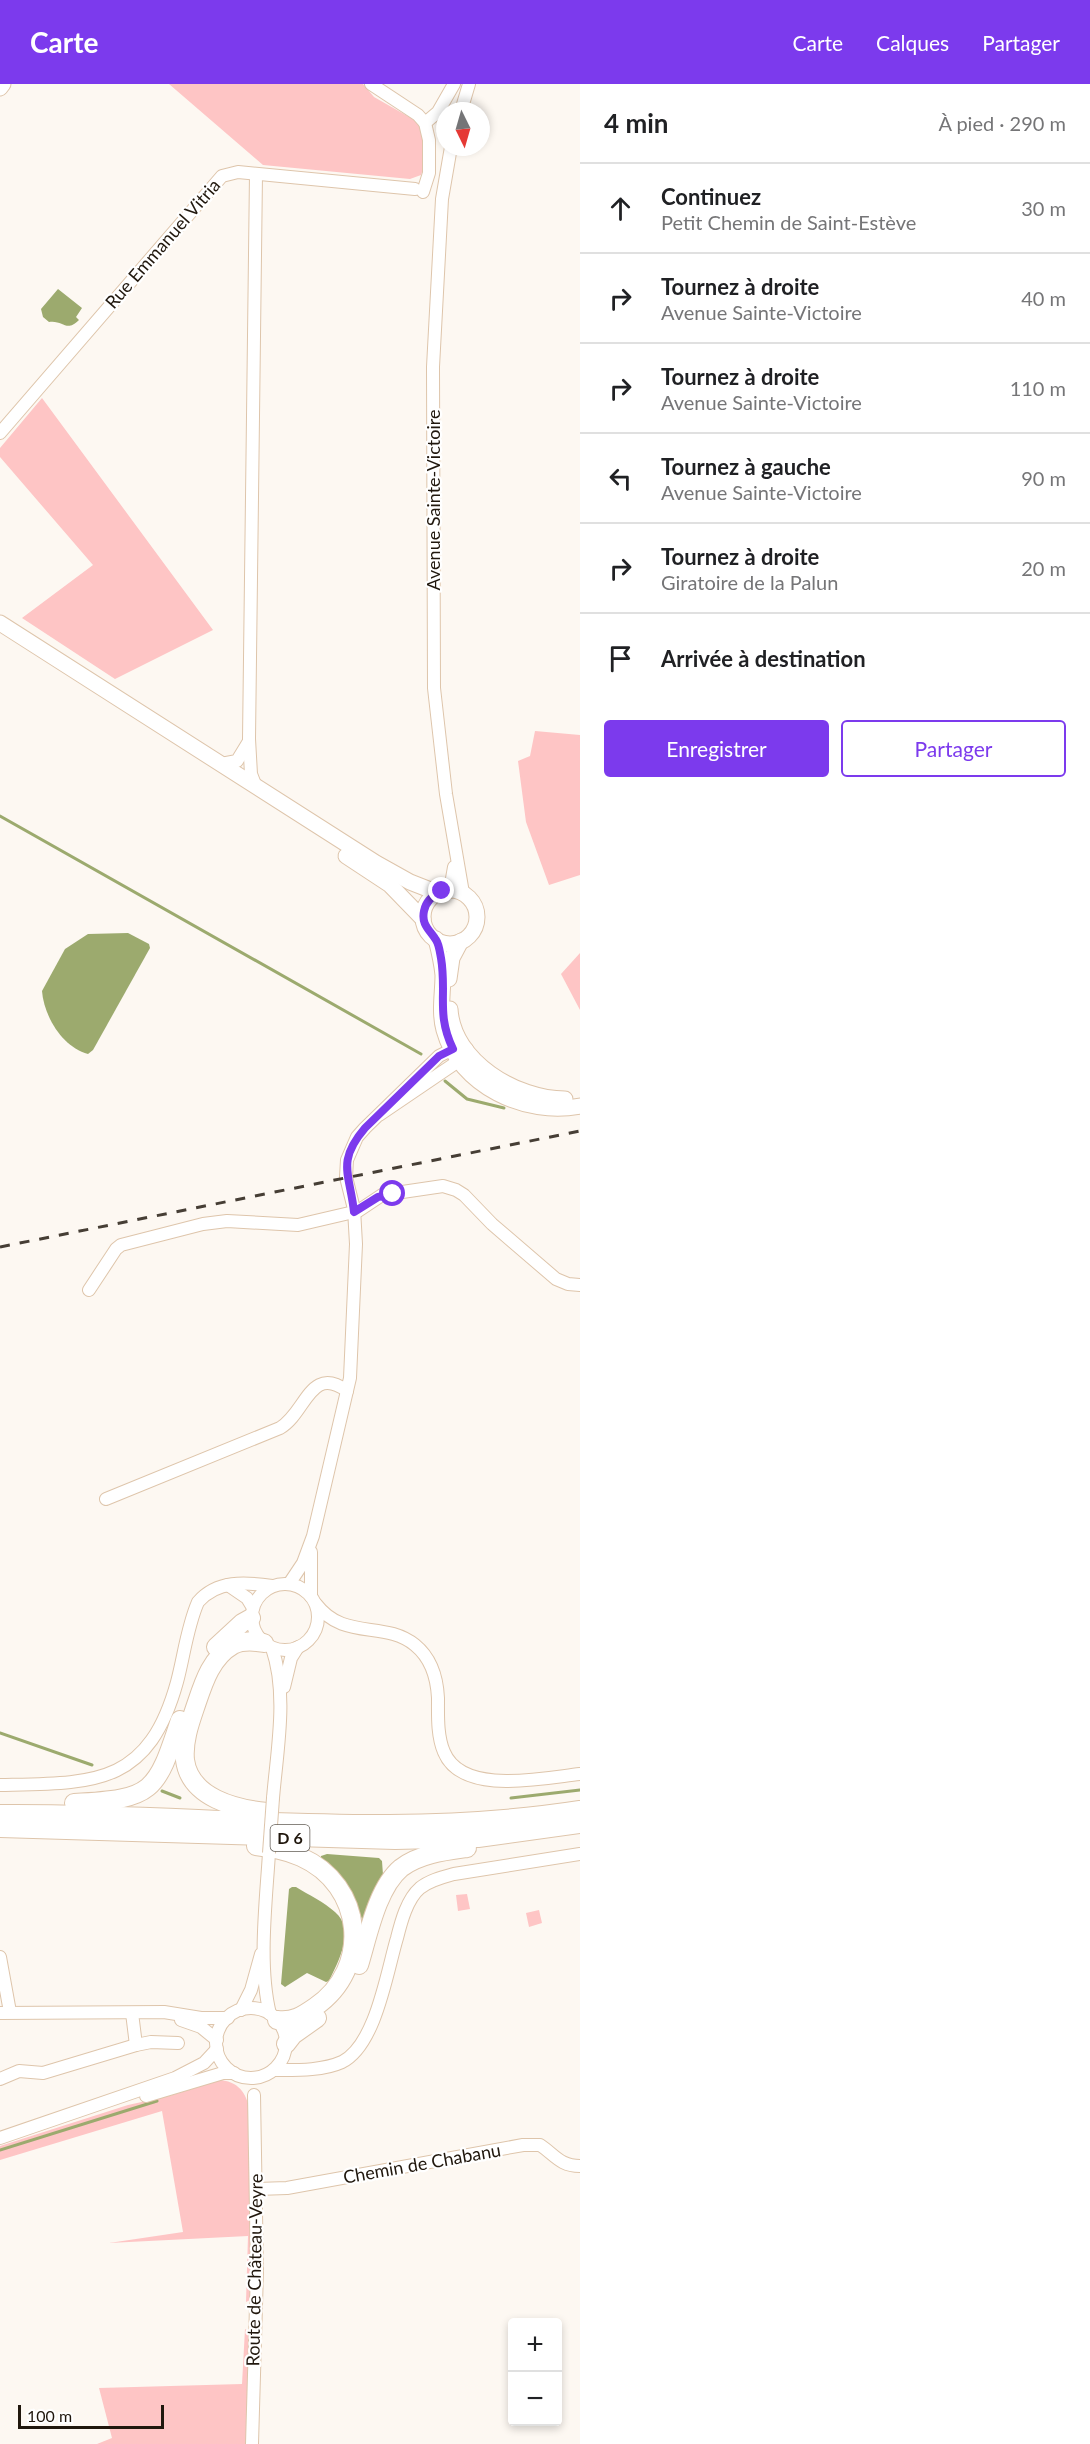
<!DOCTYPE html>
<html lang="fr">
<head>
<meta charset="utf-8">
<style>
	:root { --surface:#fff; --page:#f2f2f2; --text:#202124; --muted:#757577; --line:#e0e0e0; --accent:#7c3aed }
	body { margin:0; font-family:Lato,sans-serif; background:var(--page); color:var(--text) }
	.controls { position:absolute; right:18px; bottom:18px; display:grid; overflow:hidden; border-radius:6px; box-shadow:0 3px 9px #0003 }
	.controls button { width:54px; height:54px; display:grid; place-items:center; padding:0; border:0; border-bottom:2px solid var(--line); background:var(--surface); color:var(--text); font:30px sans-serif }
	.compass { position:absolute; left:436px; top:18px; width:54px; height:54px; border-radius:50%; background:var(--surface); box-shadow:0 3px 9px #0003; rotate:175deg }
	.scale { position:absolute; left:18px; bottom:15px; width:146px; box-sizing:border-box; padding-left:6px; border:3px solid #20170d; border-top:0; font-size:16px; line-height:21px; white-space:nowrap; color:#20170d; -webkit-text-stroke:4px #fff; paint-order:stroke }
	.stop { position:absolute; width:18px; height:18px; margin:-14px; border:4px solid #7c3aed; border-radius:50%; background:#fff }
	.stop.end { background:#7c3aed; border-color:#fff; box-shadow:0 2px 6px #0008 }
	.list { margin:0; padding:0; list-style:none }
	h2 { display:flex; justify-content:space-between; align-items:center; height:78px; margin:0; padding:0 24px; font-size:26px }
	h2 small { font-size:20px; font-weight:400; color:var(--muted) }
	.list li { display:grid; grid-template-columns:39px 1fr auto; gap:18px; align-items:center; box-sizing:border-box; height:90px; padding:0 24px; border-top:2px solid var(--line) }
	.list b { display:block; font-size:22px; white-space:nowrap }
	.list p { margin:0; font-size:20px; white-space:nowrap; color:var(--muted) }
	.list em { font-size:20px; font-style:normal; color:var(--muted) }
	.actions { display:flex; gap:12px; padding:18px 24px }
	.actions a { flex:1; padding:14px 0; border:2px solid var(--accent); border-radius:6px; text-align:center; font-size:21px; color:var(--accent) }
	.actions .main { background:var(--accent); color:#fff }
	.icon { flex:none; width:33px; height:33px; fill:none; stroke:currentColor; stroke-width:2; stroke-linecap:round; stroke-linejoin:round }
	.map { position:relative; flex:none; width:580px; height:2360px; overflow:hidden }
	header { display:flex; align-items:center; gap:36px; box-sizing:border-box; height:84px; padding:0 30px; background:var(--accent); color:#fff }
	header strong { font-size:28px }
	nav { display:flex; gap:33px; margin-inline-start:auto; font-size:21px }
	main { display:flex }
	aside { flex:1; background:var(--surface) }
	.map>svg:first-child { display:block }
	.green { fill:#fec5c5 }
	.water { fill:#9caa6e }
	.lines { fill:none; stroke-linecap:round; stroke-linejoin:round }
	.stream { stroke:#9caa6e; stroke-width:3 }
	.minor-casing { stroke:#dec5ab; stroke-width:14 }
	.major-casing { stroke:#dec5ab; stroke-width:17 }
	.highway-casing { stroke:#dec5ab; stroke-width:20 }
	.minor { stroke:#fff; stroke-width:12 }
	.major { stroke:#fff; stroke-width:15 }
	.highway { stroke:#fff; stroke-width:18 }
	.rail { stroke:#463e35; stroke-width:3; stroke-dasharray:10 10; stroke-linecap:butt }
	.minor-bridge-casing { stroke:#dec5ab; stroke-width:14; stroke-linecap:butt }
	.minor-bridge { stroke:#fff; stroke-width:12 }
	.route { stroke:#7c3aed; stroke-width:8 }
	.labels { text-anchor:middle; stroke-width:4.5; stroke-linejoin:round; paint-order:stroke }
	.shield { fill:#fff; stroke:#635d56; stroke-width:1.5 }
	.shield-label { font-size:16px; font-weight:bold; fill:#20170d }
	.street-label { font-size:18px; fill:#20170d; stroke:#fff }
</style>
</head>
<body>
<header>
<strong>Carte</strong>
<nav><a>Carte</a><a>Calques</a><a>Partager</a></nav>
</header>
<main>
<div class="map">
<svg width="580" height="2360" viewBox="0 0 580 2360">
	<rect width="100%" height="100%" fill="#fdf8f2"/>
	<g class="green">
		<path d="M169,0h194l11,13 44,25c7,13 9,39 3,53l-11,4 -147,-14z"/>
		<path d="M42,314l171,232 -98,49 -93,-61 71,-53 -93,-108v-9z"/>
		<path d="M535,647l45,4v140l-31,10 -23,-63 -8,-61 12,-5z"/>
		<path d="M580,869v57l-19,-36z"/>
		<path d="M467,1810l3,15 -12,2 -2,-16z"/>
		<path d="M539,1826l3,13 -13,4 -3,-14z"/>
		<path d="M221,1996c21,3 26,16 30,35l1,184 -6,3 2,-66 -139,7 74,-11 -21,-121 -162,49v-14l128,-41 41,-9z"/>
		<path d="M245,2245l6,4 -2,111h-152l15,-6 -13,-50 143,-4z"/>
	</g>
	<g class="water">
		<path d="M58,205l24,19 -6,9 3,3c-13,13 -15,0 -30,2l-6,-5 -2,-8z"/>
		<path d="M128,849l21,11 1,4 -57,102 -5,4c-26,-7 -44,-38 -46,-63l23,-42 23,-15z"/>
		<path d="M327,1770l52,4 3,3 1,14 -19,43 -2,1 -8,-20 -33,-40v-3z"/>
		<path d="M292,1803h4c13,8 28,15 39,25 21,18 3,50 -6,69l-3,1 -19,-9 -22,14 -4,-3 8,-95z"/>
	</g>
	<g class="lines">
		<g class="stream">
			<path d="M0,732l421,238"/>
			<path d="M445,997l22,18 37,9"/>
			<path d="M0,1649l92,32"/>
			<path d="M162,1707l18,7"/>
			<path d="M511,1714l69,-8"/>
			<path d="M0,2066l157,-49"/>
		</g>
		<g class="minor-casing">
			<g id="minor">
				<path d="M371,0l47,31 7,8 4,17v33l-6,19"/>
				<path d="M461,27l8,-27"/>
				<path d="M425,39l13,-11 16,-28"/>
				<path d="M451,63l-9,52 -9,168 1,321 12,106 17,99"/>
				<path d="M256,90l-7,565 2,35 5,13"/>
				<path d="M0,349l222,-257 16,-4 177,17"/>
				<path d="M221,680l16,-3 11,-18"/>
				<path d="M450,806l4,-23"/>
				<path d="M89,1206l27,-41 5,-4 82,-21 24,-3 71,4 60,-14 24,-16 61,-9 13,4 8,5 28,29 64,55 12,5 12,1"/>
				<path d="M106,1415l174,-71c26,-15 30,-64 67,-37"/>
				<path d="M311,1468v44"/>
				<circle cx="285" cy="1533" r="33"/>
				<path d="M289,1500l14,-21 10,-27 37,-158 6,-134 -2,-35 -8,-32 1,-17 10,-23 8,-9 74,-72 14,-7h14l-7,11 -81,55"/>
				<path d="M228,1501l19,13 6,10"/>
				<path d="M316,1520c28,37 68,16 99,41 16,13 22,32 23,53 0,17 -1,38 6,54 18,44 99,26 136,22"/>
				<path d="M272,1564c16,46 5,102 1,150"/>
				<path d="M284,1603l7,-29 7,-11"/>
				<path d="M0,1701c93,-2 148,2 177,-103 7,-26 10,-55 21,-80 19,-22 47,-20 74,-16"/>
				<path d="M269,1769c-3,49 -11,113 1,161"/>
				<path d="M0,1873l10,55"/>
				<circle cx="251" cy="1959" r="35"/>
				<path d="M241,1926l10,-20 10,-36"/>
				<path d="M0,1929l164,-1 37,6h27"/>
				<path d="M132,1929l4,32"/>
				<path d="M181,1936l20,7 16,13"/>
				<path d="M274,1986c22,0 48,1 68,-8 34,-17 45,-91 55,-124 4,-16 10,-39 23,-50 10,-8 23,-11 34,-14l126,-20"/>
				<path d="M0,1995l19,-8 24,2 93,-28 15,-3 27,1"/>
				<path d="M146,2012l77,-23h11"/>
				<path d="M0,2054l175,-60 29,-15 13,-14"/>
				<path d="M257,2105l30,-1 236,-43h17c15,10 20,21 40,21"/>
				<path d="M252,2360l5,-173 -3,-176"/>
			</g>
		</g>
		<g class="major-casing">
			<g id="major">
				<path d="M0,4l3,-4"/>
				<path d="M0,539l376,240 34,19 28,11"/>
				<path d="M346,772l44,29 33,34"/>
				<circle cx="450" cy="833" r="27"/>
				<path d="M436,855c3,12 6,24 7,36 0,18 -4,37 1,55 15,56 82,87 136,76"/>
				<path d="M449,895l3,-21 9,-17"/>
				<path d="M450,925c3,53 67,90 115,90"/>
			</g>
		</g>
		<g class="highway-casing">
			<g id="highway">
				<path d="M264,1559c-11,-2 -21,-3 -31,2 -21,12 -29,36 -36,57 -6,18 -14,38 -12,58 5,38 51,49 82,52"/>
				<path d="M216,1563l26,-24 9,-5"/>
				<path d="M74,1719c79,-4 82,-10 106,-83"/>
				<path d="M0,1730c194,-2 387,26 580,-4"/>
				<path d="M0,1744l395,12 83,-2 102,-14"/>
				<path d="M256,1762c15,2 30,4 45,11 63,28 71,111 14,150 -13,9 -22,15 -38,13"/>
				<path d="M359,1881c9,-29 18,-77 42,-97 18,-14 44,-17 66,-20"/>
				<path d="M286,1960l7,-9 24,-17"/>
			</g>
		</g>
		<use href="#minor" class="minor"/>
		<use href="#major" class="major"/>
		<use href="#highway" class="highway"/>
		<path class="rail" d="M0,1163l580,-116"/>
		<g class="minor-bridge-casing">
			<path id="minor-bridge" d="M269,1769l4,-55"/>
		</g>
		<use href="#minor-bridge" class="minor-bridge"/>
	</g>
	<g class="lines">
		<path class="route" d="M393,1110l-15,3 -24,15c-4,-38 -18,-50 11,-84l74,-72 14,-7c-17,-35 -6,-55 -12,-91 -1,-5 -2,-14 -5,-18 -6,-10 -15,-15 -12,-29 2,-10 9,-16 18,-20"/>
	</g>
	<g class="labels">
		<rect class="shield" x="270.5" y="1741" width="39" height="26" rx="4.5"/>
		<g class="shield-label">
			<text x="290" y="1760">D 6</text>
		</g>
		<g class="street-label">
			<text transform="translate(163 160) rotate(-49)" y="6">Rue Emmanuel Vitria</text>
			<text transform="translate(434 416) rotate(-90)" y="6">Avenue Sainte-Victoire</text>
			<text transform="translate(422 2080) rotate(-10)" y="6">Chemin de Chabanu</text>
			<text transform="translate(255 2186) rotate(-89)" y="6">Route de Château-Veyre</text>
		</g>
	</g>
</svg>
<div class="controls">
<button>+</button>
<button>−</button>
</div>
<svg class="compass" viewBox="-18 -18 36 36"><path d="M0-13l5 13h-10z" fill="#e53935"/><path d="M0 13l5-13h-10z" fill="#757577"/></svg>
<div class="scale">100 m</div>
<div class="stop" style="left:393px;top:1110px"></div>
<div class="stop end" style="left:442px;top:807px"></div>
</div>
<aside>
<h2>4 min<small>À pied · 290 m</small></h2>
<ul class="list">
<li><svg class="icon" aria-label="ahead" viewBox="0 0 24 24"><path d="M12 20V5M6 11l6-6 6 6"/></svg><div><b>Continuez</b><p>Petit Chemin de Saint-Estève</p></div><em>30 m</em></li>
<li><svg class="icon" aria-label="right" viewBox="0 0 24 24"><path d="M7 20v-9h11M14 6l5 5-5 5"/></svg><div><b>Tournez à droite</b><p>Avenue Sainte-Victoire</p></div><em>40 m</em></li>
<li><svg class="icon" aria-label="right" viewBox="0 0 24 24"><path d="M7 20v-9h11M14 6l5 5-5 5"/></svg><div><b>Tournez à droite</b><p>Avenue Sainte-Victoire</p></div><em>110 m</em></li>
<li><svg class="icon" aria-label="left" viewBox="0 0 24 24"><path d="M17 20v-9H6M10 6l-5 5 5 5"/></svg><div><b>Tournez à gauche</b><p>Avenue Sainte-Victoire</p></div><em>90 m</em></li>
<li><svg class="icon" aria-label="right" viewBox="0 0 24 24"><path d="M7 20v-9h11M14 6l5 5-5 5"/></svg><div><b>Tournez à droite</b><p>Giratoire de la Palun</p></div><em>20 m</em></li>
<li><svg class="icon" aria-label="arrive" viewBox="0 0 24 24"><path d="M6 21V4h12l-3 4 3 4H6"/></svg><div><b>Arrivée à destination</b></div></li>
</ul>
<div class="actions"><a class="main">Enregistrer</a><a>Partager</a></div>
</aside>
</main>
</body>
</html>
